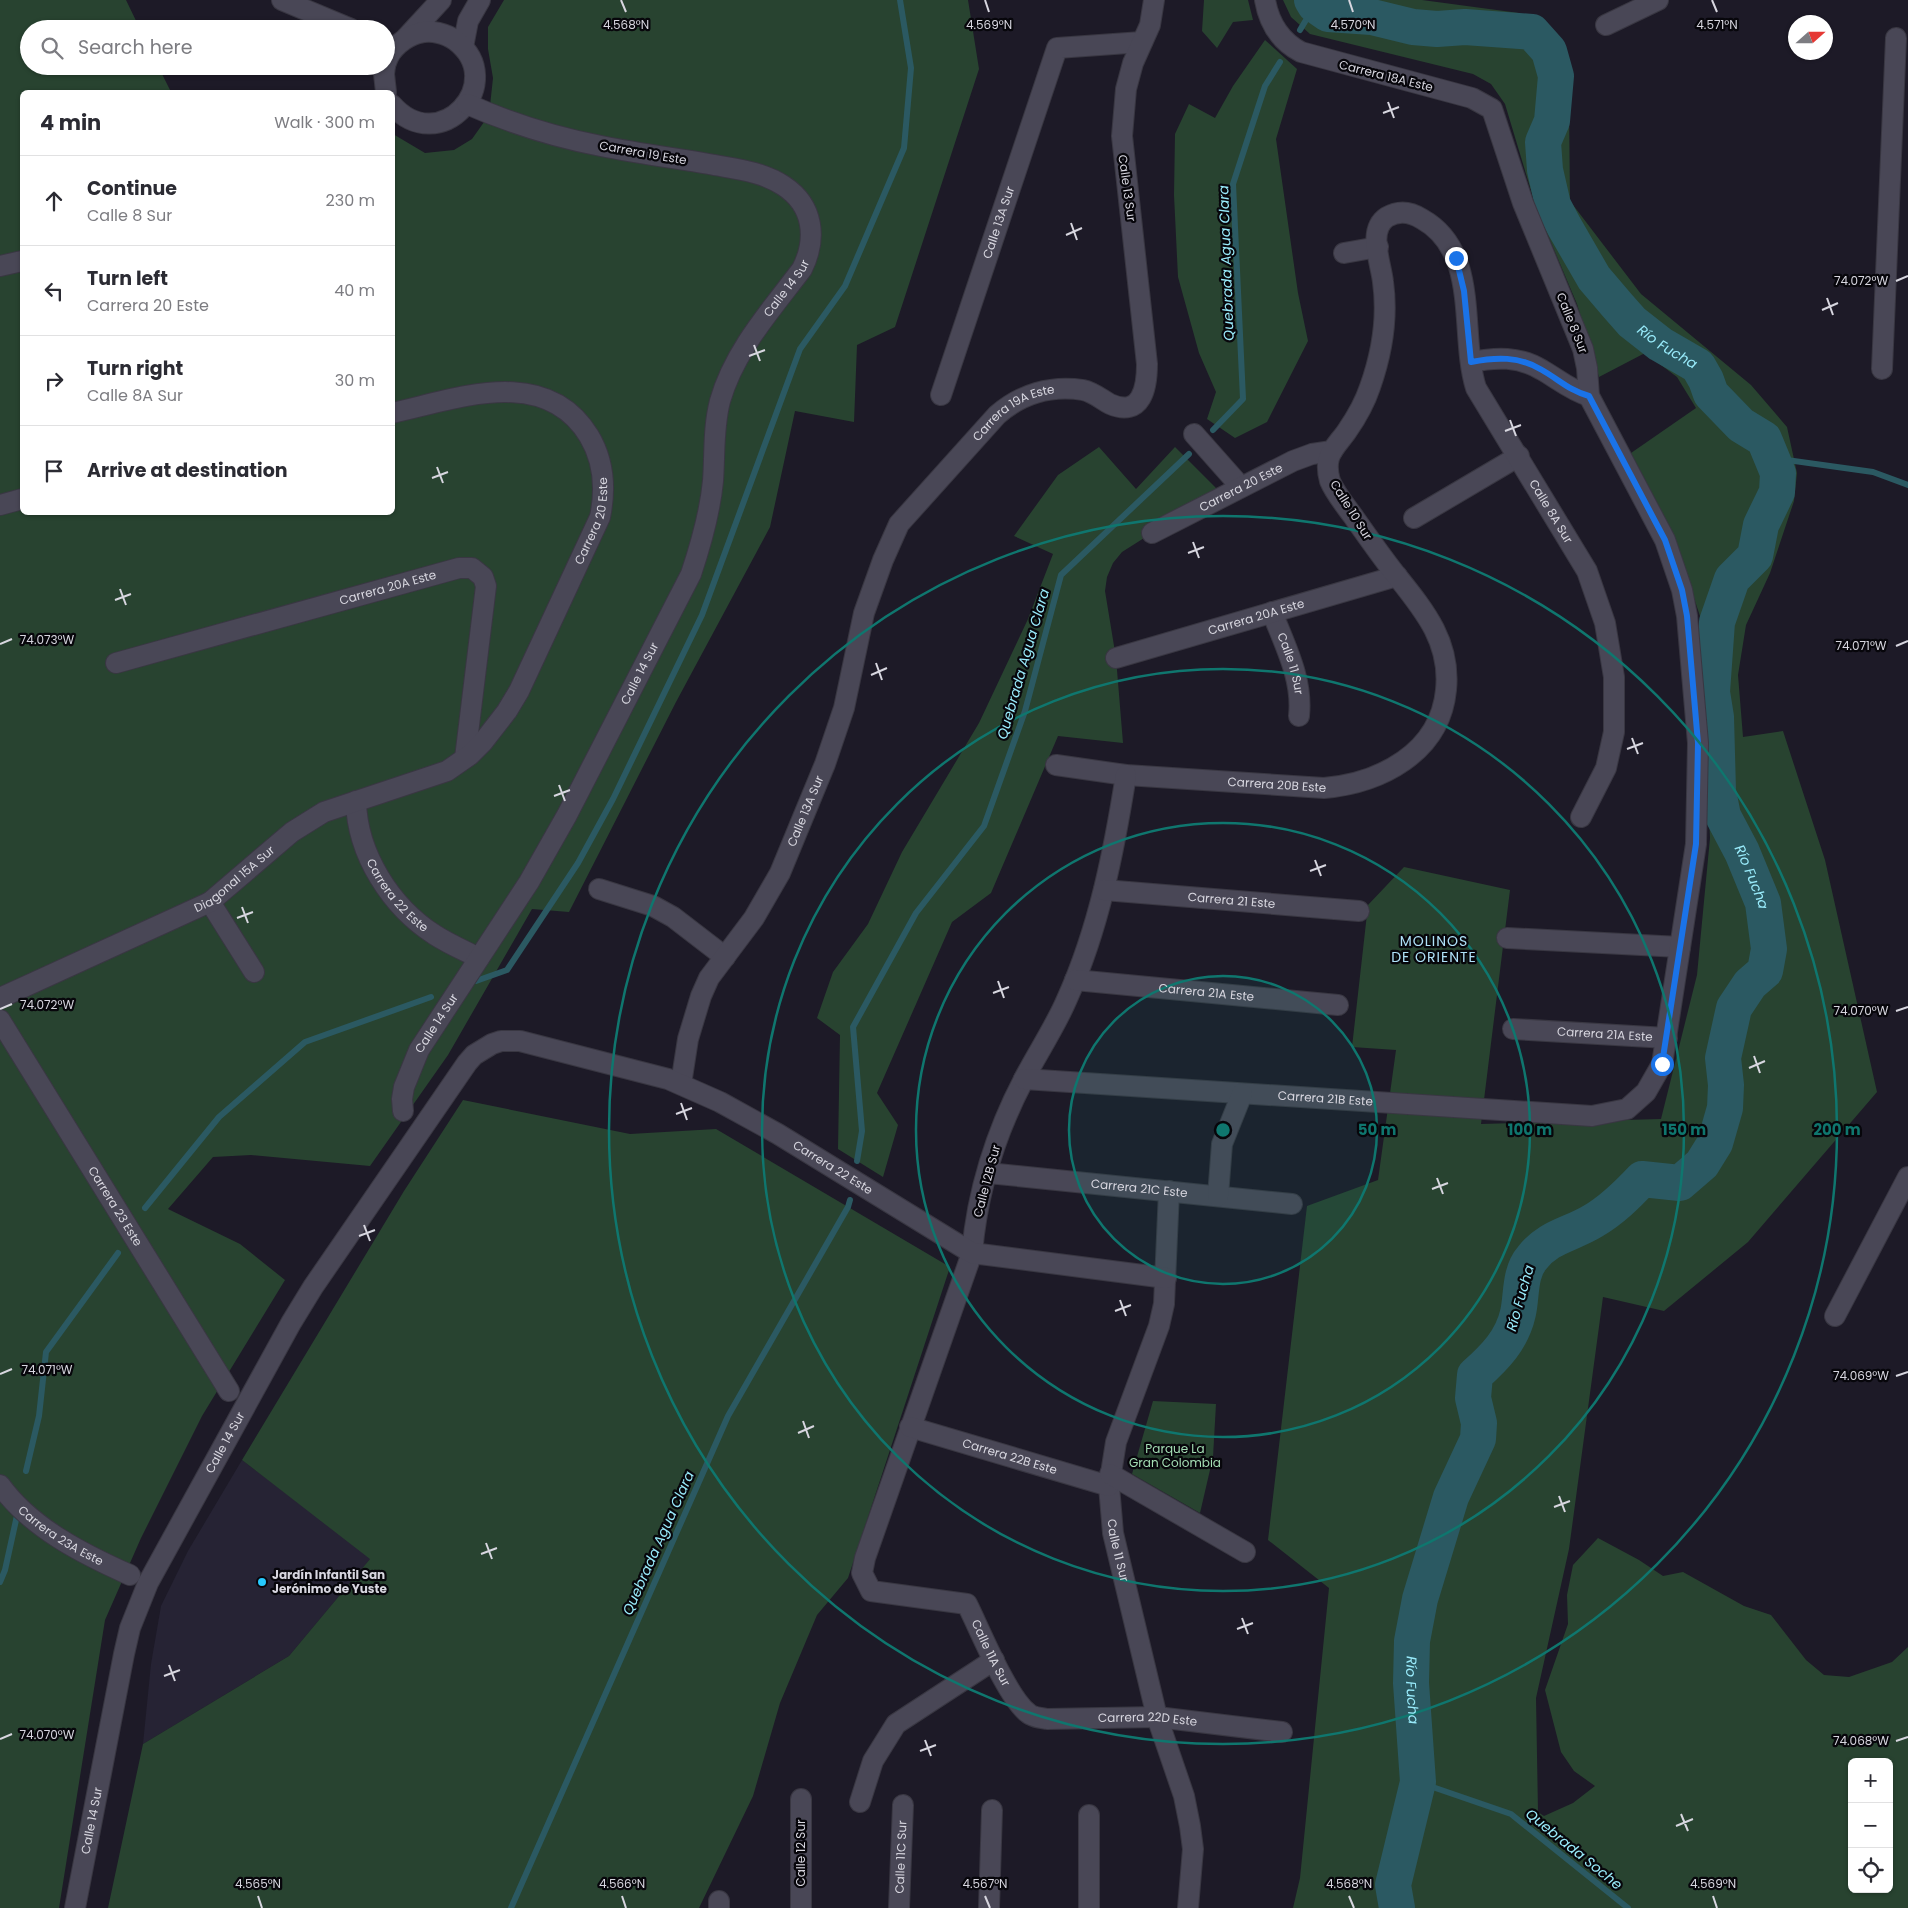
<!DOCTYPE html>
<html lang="en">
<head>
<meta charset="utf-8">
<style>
	:root { --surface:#fff; --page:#f2f2f3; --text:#2b2b33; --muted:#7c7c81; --line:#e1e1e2 }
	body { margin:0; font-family:Poppins,sans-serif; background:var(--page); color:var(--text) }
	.controls { position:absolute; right:15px; bottom:15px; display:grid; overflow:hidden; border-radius:8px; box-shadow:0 1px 4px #0004 }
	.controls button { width:45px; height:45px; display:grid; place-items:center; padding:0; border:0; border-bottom:1px solid var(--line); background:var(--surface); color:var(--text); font:25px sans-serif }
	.compass { position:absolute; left:1788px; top:15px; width:45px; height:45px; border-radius:50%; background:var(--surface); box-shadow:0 1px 4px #0004; rotate:69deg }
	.stop { position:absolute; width:15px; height:15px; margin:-11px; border:4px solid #1a73e8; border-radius:50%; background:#fff }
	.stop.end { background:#1a73e8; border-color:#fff; box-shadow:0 1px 5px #0008 }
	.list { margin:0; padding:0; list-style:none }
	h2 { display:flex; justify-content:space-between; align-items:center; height:65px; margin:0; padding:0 20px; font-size:21px }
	h2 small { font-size:16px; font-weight:400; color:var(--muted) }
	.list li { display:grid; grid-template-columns:32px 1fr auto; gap:15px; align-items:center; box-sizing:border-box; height:90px; padding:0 20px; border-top:1px solid var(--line) }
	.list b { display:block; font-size:19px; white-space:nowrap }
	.list p { margin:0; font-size:16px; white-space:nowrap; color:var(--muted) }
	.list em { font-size:16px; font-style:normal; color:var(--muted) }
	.icon { flex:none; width:28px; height:28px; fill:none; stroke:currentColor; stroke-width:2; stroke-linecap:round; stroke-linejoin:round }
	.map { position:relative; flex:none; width:1908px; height:1908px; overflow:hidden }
	.search { position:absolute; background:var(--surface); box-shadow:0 1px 4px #0004; left:20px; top:20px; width:375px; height:55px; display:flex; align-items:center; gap:12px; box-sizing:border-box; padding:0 18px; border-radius:28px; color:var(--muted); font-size:19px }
	.panel { position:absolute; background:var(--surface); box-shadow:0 1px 4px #0004; left:20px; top:90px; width:375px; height:425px; border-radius:8px }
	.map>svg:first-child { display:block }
	.built { fill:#262334 }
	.green { fill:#284330; fill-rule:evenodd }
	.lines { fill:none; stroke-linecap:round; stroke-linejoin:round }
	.stream { stroke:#2b5962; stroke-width:6 }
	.river { stroke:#2b5962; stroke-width:36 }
	.minor-casing { stroke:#393742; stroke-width:22 }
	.minor { stroke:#494756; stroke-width:20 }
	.route { stroke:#1a73e8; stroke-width:6 }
	.ticks { fill:none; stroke:#d7d6df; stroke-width:2 }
	.ring { fill:none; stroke:#0f766e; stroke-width:2.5 }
	.poi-dot { fill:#26c9fe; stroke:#07060b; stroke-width:2 }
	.labels { text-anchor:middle; stroke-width:4.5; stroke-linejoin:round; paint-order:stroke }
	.street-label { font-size:12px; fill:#d7d6df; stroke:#07060b }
	.park-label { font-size:12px; fill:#a5dfb5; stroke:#07060b }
	.poi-label { font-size:12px; font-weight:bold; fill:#d7d6df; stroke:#07060b; text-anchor:start }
	.water-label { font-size:14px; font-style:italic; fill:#99ebfb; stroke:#07060b }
	.neighbourhood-label { font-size:14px; letter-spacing:1px; fill:#afe1f8; stroke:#07060b }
	.ticks-label { font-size:12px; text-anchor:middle; fill:#d7d6df; stroke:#07060b; stroke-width:4.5; stroke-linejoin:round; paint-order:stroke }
	.centre { fill:#0f766e; stroke:#07060b; stroke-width:2.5 }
	.ring-label { font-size:15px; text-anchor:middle; font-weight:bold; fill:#0f766e; stroke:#07060b; stroke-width:4.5; stroke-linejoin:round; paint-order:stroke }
</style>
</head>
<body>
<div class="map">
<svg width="1908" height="1908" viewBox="0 0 1908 1908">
	<rect width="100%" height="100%" fill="#1d1a27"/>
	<path class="built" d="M242,1460l129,98 -82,98 -146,88 8,-80 10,-58 27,-55z"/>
	<g class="green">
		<path d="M0,0h126l14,29h-111v37h129l13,26h-149v420h370l1,-378 32,19 29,-3 18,-11 17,-24 4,-37 -5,-29v-22l16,-27h464l11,69 -84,258 -38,18 -3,77 -59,-11 -25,116 -94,175 -107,210 -37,-3 -84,146 -78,111 -119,-11 -38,2 -45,52 72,35 45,36 -83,136 -61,122 -36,82 -46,288h-59z"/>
		<path d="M1204,0h44l5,20 -20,2 -16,26 -15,-17z"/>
		<path d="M1283,0h139l97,13 44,34 6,56 1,98 71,93 110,91 36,42 10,46 -3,28 -24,72 -24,52 -8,50 5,62 40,-6 42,129 52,232 -129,150 -84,69 -61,-14 -34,252 -33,149 2,114 6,4 29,-13 22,-17 -21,-15 -13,-19 -16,-62 23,-66 -1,-29 6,-30 25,-27 41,22 24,16 20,-4 61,34 27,9 35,45 18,15 25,2 43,-15 16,-15v261h-615l7,-30 29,-290 -61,-48 39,-334 71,-26 18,-130 -44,-3 16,-142 36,-38 106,23 -29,234 180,-5 36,-144 13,-137 -9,-219 -30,-90 -40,-76 65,-45 -19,-31 -32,-24 -46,24 -22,-73 -41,-97 -31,-103 -14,-20 -18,-10 -163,-40 -19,-17zM1852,1762h37v127h-37z"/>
		<path d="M1265,40l32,29 -21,70 22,154 10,48 -41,81 -32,16 -28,-19 9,-27 -17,-39 -21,-76 -4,-82 1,-61 14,-30 26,14 18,-32z"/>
		<path d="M1099,447l37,42 39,-42 49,49 -72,37 -30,19 -9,11 -6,14 -2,14 11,67 7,85 -65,-7 -67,157 -39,29 -75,171 21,32 -15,52 -45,-28 2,-114 -23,-17 16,-46 35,-48 34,-72 77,-129 49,-104 25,-65 -39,-18 44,-61z"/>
		<path d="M463,1100l167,34 86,-5 234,138 -102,311 -31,37 -37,88 -27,93 -54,112h-591l35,-164 146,-88 81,-97 -128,-99 162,-269z"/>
		<path d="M1153,1401l63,3 -3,53 -13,56 -68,-39z"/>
	</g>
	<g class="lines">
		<g class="stream">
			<path d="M1300,30l15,-25"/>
			<path d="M1213,430l30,-31 -10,-215 32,-98 15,-24"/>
			<path d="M1773,458l100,14 35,13"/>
			<path d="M476,981l31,-11 71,-107 35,-64 89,-184 98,-266 45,-63 59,-138 7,-80 -11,-68"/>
			<path d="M857,1161l5,-30 -9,-104 63,-114 68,-87 41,-115 36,-136 128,-121"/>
			<path d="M145,1208l74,-91 86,-75 126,-45"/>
			<path d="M26,1471l13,-55 7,-64 72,-99"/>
			<path d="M0,1582l5,-12 13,-59"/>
			<path d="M1418,1782l93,32 117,94"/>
			<path d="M511,1908l217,-492 120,-209 2,-7"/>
		</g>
		<path class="river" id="s1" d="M1312,0l3,5 13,9 44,3 41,10 24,2 28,-2 67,5 17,19 7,25 -4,45 -9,21 2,28 8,35 11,21 30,52 23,27 15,17 28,22 38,22 8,14 5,14 30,31 23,14 14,34 -1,19 -16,33 -6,31 -23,23 -15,43 -5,70 4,25 2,74 5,25 19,36 21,51 6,46 -4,22 -15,13 -16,24 -11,50 3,27 -1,23 -10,35 -13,21 -22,19 -38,-4c-15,16 -30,31 -49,42 -23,14 -44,15 -61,37 -13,15 -10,38 -14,55 -6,27 -23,44 -43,62l-2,23 6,25 -1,16 -27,58 -31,102 -8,42 -1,42 7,99 -25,103 4,23"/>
		<g class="minor-casing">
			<g id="minor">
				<path d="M282,0l69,29"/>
				<path d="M1606,25l52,-25"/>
				<path d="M406,38l35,-38"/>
				<path d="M463,47l5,-26 12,-21"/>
				<path d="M386,63c4,-15 19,-26 33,-30 12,-3 27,0 37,8 53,41 -16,118 -64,64"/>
				<path d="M385,66l-1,8 2,18"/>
				<path d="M1344,253l34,-6"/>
				<path d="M0,266l22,-5"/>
				<path d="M1471,362c25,-5 48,-6 71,8 16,9 28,20 47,26"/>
				<path d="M1882,369l14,-331"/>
				<path id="s2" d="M941,395l116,-347 85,-6"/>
				<path d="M1194,434l47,53"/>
				<path d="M0,505l22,-6"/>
				<path d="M1414,518l105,-62"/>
				<path id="s3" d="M1152,533l141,-72 19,-7 20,-3"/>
				<path id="s4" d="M1272,612c13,34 31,67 27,104"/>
				<path id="s5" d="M1116,658l281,-82"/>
				<path id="s6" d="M116,663l343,-95h13l11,9 3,9 -21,172"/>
				<path id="s7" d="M1056,765l70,10 198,13c56,-5 116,-35 122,-98 5,-48 -22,-80 -50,-115 -15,-19 -29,-39 -43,-59 -8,-11 -18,-23 -23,-35 -2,-7 -3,-16 -1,-23 3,-10 12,-18 18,-27 9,-13 18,-29 23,-44 12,-34 18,-69 13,-105 -2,-19 -16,-52 4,-65 12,-7 24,-5 35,2 59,33 37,115 54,169l111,183 18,52 9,54v55l-8,36 -25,49"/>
				<path id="s8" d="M1126,775c-12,76 -27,153 -59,224 -12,28 -29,53 -43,80 -28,53 -47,114 -52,174l-107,305 -3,15 9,18 96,13c13,26 40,93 61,109 4,4 13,5 19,6l110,-2 125,15"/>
				<path id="s9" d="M356,801c1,53 35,106 79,134 14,9 30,16 44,23"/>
				<path d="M599,889l54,17 20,11 52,40"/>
				<path id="s10" d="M1104,890l255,21"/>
				<path d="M210,902l44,70"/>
				<path d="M1507,938l173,9"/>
				<path id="s11" d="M1075,980l263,25"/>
				<path id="s12" d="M0,998l210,-96 82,-70 32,-20 123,-41 23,-16 13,-13 24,-31 12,-20 81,-174c6,-29 4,-56 -11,-81 -44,-72 -132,-37 -197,-23"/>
				<path id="s13" d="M0,1020l229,371"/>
				<path id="s14" d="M1513,1029l154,9"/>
				<path id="s15" d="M1024,1079l568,37 35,-7 19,-17 16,-28 34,-220 2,-101 -11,-127 -5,-26 -17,-50 -76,-144 -2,-28 -4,-19 -60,-146 -31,-94 -20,-11 -171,-46c-21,-11 -32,-29 -36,-52"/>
				<path id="s16" d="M681,1084l7,-45 13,-43 8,-18 45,-60 26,-45 45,-109 19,-56 20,-95 19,-53 16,-36 98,-109c24,-21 54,-30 86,-25 10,2 18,9 27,14 32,14 37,-17 37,-40l-25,-228 4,-47 7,-26 17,-38 4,-25"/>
				<path id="s17" d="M403,1111l-1,-12 2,-12 15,-37 110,-168 38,-67 124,-241c10,-30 19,-61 22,-93 2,-27 0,-53 7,-80 14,-50 51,-91 82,-132 15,-30 12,-63 -18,-83 -22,-15 -49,-17 -75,-22 -36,-6 -73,-11 -108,-18 -47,-9 -91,-23 -134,-42"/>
				<path id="s18" d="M988,1173l304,31"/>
				<path id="s19" d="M1169,1191l-5,113 -5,22 -43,116 -7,44 4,47 44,184 27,79 6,30 3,23 -5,59"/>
				<path d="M1218,1196l4,-52 20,-50"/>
				<path d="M1835,1316l73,-139"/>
				<path id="s20" d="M910,1427l199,59"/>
				<path d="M1110,1474l135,78"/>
				<path id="s21" d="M0,1485c31,43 83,69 130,90"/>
				<path d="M860,1802l13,-41 23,-37 98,-64"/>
				<path d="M1089,1815v93"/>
				<path id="s22" d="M75,1908l49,-254 6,-26 18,-45 143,-260 22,-36 154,-224 7,-8 18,-11 9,-3h19l148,38 52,23 58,32 194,119 194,25"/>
				<path d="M719,1908v-7"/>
				<path d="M801,1908v-109"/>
				<path id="s23" d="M899,1908l4,-103"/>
				<path d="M989,1908l3,-98"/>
			</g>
		</g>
		<use href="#minor" class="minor"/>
	</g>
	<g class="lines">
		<path class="route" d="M1456,258l8,33 7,71c25,-5 48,-6 71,8 16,9 28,21 47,26l76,144 17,50 5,26 11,127 -2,101 -34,220"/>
	</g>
	<path class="ticks" d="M621,0l5,12M985,0l4,12M1349,0l4,12M1712,0l5,12M1388,102l6,16M1383,113l16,-6M1071,223l6,17M1066,235l16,-7M1896,281l12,-5M1827,298l6,17M1822,310l16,-7M754,345l6,16M749,356l16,-6M1510,420l6,16M1505,431l16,-6M437,467l6,16M432,478l16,-6M1193,542l6,16M1188,553l16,-6M120,589l6,16M115,600l16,-6M0,644l12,-5M1896,646l12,-5M876,663l6,17M871,675l16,-7M1632,738l6,16M1627,749l16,-6M559,785l6,16M554,796l16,-6M1315,860l6,16M1310,871l16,-6M242,907l6,16M237,918l16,-6M998,981l6,17M993,993l16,-6M0,1009l12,-5M1896,1011l12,-4M1754,1056l6,17M1749,1068l16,-7M681,1103l6,17M676,1114l16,-6M1437,1178l6,16M1432,1189l16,-6M364,1225l6,16M359,1236l16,-6M1120,1300l6,16M1115,1311l16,-6M0,1374l12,-5M1896,1376l12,-4M803,1421l6,17M798,1433l16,-7M1559,1496l6,16M1554,1507l16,-6M486,1543l6,16M481,1554l16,-6M1242,1618l6,16M1237,1629l16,-6M169,1665l6,16M164,1676l16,-6M0,1739l12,-5M925,1740l6,16M1896,1741l12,-4M920,1751l16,-6M1681,1814l7,17M1676,1826l17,-7M258,1896l4,12M622,1896l4,12M985,1896l5,12M1349,1896l5,12M1713,1896l4,12"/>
	<circle cx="1223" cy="1130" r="154" fill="#0f766e" fill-opacity=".12"/>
	<g class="ring">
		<circle cx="1223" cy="1130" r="154"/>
		<circle cx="1223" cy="1130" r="307"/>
		<circle cx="1223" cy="1130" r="461"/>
		<circle cx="1223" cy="1130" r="614"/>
	</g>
	<circle class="poi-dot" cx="262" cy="1582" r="5"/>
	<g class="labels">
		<g class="street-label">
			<text transform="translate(1386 76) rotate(14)" y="4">Carrera 18A Este</text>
			<text transform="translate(643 153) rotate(10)" y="4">Carrera 19 Este</text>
			<text transform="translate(1127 188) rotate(82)" y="4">Calle 13 Sur</text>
			<text dy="4" stroke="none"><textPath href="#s2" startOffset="182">Calle 13A Sur</textPath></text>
			<text dy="4" stroke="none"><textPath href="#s17" startOffset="921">Calle 14 Sur</textPath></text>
			<text transform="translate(1572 323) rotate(68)" y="4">Calle 8 Sur</text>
			<text dy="4" stroke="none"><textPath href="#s16" startOffset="769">Carrera 19A Este</textPath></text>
			<text dy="4" stroke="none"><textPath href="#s3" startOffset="100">Carrera 20 Este</textPath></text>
			<text transform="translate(1351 510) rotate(58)" y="4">Calle 10 Sur</text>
			<text dy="4" stroke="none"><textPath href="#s7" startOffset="1331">Calle 8A Sur</textPath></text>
			<text dy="4" stroke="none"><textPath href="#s12" startOffset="801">Carrera 20 Este</textPath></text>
			<text dy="4" stroke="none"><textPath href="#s6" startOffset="282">Carrera 20A Este</textPath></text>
			<text dy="4" stroke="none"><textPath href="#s5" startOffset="146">Carrera 20A Este</textPath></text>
			<text dy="4" stroke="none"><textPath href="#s4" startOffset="55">Calle 11 Sur</textPath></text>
			<text dy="4" stroke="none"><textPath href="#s17" startOffset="501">Calle 14 Sur</textPath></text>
			<text dy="4" stroke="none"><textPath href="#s7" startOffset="222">Carrera 20B Este</textPath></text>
			<text dy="4" stroke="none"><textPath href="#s16" startOffset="304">Calle 13A Sur</textPath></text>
			<text dy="4" stroke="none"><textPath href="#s12" startOffset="264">Diagonal 15A Sur</textPath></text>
			<text dy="4" stroke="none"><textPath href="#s9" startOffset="106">Carrera 22 Este</textPath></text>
			<text dy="4" stroke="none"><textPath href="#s10" startOffset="128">Carrera 21 Este</textPath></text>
			<text dy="4" stroke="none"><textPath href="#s11" startOffset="132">Carrera 21A Este</textPath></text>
			<text dy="4" stroke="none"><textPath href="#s17" startOffset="96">Calle 14 Sur</textPath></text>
			<text dy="4" stroke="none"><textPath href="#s14" startOffset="92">Carrera 21A Este</textPath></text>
			<text dy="4" stroke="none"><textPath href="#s15" startOffset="302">Carrera 21B Este</textPath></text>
			<text dy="4" stroke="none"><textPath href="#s22" startOffset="1345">Carrera 22 Este</textPath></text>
			<text transform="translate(987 1181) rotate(-75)" y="4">Calle 12B Sur</text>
			<text dy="4" stroke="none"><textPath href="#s18" startOffset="152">Carrera 21C Este</textPath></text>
			<text dy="4" stroke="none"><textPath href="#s13" startOffset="219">Carrera 23 Este</textPath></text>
			<text dy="4" stroke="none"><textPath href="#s22" startOffset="494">Calle 14 Sur</textPath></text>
			<text dy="4" stroke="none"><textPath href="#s20" startOffset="104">Carrera 22B Este</textPath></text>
			<text dy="4" stroke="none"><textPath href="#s21" startOffset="80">Carrera 23A Este</textPath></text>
			<text dy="4" stroke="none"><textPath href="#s19" startOffset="369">Calle 11 Sur</textPath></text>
			<text dy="4" stroke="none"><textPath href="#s8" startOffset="1016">Calle 11A Sur</textPath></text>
			<text dy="4" stroke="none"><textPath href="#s8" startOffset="1208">Carrera 22D Este</textPath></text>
			<text dy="4" stroke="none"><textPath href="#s22" startOffset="89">Calle 14 Sur</textPath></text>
			<text transform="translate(801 1853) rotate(-90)" y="4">Calle 12 Sur</text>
			<text dy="4" stroke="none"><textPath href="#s23" startOffset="51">Calle 11C Sur</textPath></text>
		</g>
		<g class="park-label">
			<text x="1175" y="1453">Parque La<tspan x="1175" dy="14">Gran Colombia</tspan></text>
		</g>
		<g class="poi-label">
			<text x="272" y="1579">Jardín Infantil San<tspan x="272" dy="14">Jerónimo de Yuste</tspan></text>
		</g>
		<g class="water-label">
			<text transform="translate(1226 263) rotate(-92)" y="5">Quebrada Agua Clara</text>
			<text dy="5" stroke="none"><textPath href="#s1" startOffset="596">Río Fucha</textPath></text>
			<text transform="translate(1023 664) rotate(-74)" y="5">Quebrada Agua Clara</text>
			<text dy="5" stroke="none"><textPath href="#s1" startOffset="1198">Río Fucha</textPath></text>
			<text transform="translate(1520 1298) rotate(-74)" y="5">Río Fucha</text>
			<text transform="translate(658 1543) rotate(-66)" y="5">Quebrada Agua Clara</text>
			<text dy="5" stroke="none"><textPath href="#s1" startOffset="2172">Río Fucha</textPath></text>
			<text transform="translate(1574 1849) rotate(39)" y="5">Quebrada Soche</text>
		</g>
		<g class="neighbourhood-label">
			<text x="1434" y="946">MOLINOS<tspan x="1434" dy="16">DE ORIENTE</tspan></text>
		</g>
	</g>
	<g class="ticks-label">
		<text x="1353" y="29">4.570°N</text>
		<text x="626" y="29">4.568°N</text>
		<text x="989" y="29">4.569°N</text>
		<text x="1717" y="29">4.571°N</text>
		<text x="1861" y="285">74.072°W</text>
		<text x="47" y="644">74.073°W</text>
		<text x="1861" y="650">74.071°W</text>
		<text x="47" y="1009">74.072°W</text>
		<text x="1861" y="1015">74.070°W</text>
		<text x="47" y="1374">74.071°W</text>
		<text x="1861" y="1380">74.069°W</text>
		<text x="47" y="1739">74.070°W</text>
		<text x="1861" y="1745">74.068°W</text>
		<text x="258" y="1888">4.565°N</text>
		<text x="622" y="1888">4.566°N</text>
		<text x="985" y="1888">4.567°N</text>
		<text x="1349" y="1888">4.568°N</text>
		<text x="1713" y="1888">4.569°N</text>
	</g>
	<circle cx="1223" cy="1130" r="8" class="centre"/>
	<g class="ring-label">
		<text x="1377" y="1135">50 m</text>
		<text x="1530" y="1135">100 m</text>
		<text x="1684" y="1135">150 m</text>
		<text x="1837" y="1135">200 m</text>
	</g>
</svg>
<div class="controls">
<button>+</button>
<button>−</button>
<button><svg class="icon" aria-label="locate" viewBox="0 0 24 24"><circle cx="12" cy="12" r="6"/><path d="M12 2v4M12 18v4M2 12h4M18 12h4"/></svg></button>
</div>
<svg class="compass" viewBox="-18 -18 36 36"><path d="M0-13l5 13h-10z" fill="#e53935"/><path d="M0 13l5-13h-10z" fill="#7c7c81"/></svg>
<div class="stop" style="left:1662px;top:1064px"></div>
<div class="stop end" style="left:1456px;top:258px"></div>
<div class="search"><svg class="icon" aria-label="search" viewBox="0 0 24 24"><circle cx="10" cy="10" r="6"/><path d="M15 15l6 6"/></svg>Search here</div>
<section class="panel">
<h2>4 min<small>Walk · 300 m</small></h2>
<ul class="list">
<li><svg class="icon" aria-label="ahead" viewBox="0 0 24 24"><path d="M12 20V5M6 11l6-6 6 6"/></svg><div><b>Continue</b><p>Calle 8 Sur</p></div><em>230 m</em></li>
<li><svg class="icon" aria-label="left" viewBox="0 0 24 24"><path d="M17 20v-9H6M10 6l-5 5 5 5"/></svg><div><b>Turn left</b><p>Carrera 20 Este</p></div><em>40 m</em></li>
<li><svg class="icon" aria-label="right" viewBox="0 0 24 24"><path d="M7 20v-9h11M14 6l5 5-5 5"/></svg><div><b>Turn right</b><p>Calle 8A Sur</p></div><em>30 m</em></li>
<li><svg class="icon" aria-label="arrive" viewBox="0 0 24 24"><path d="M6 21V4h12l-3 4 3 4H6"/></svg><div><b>Arrive at destination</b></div></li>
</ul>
</section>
</div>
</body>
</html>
